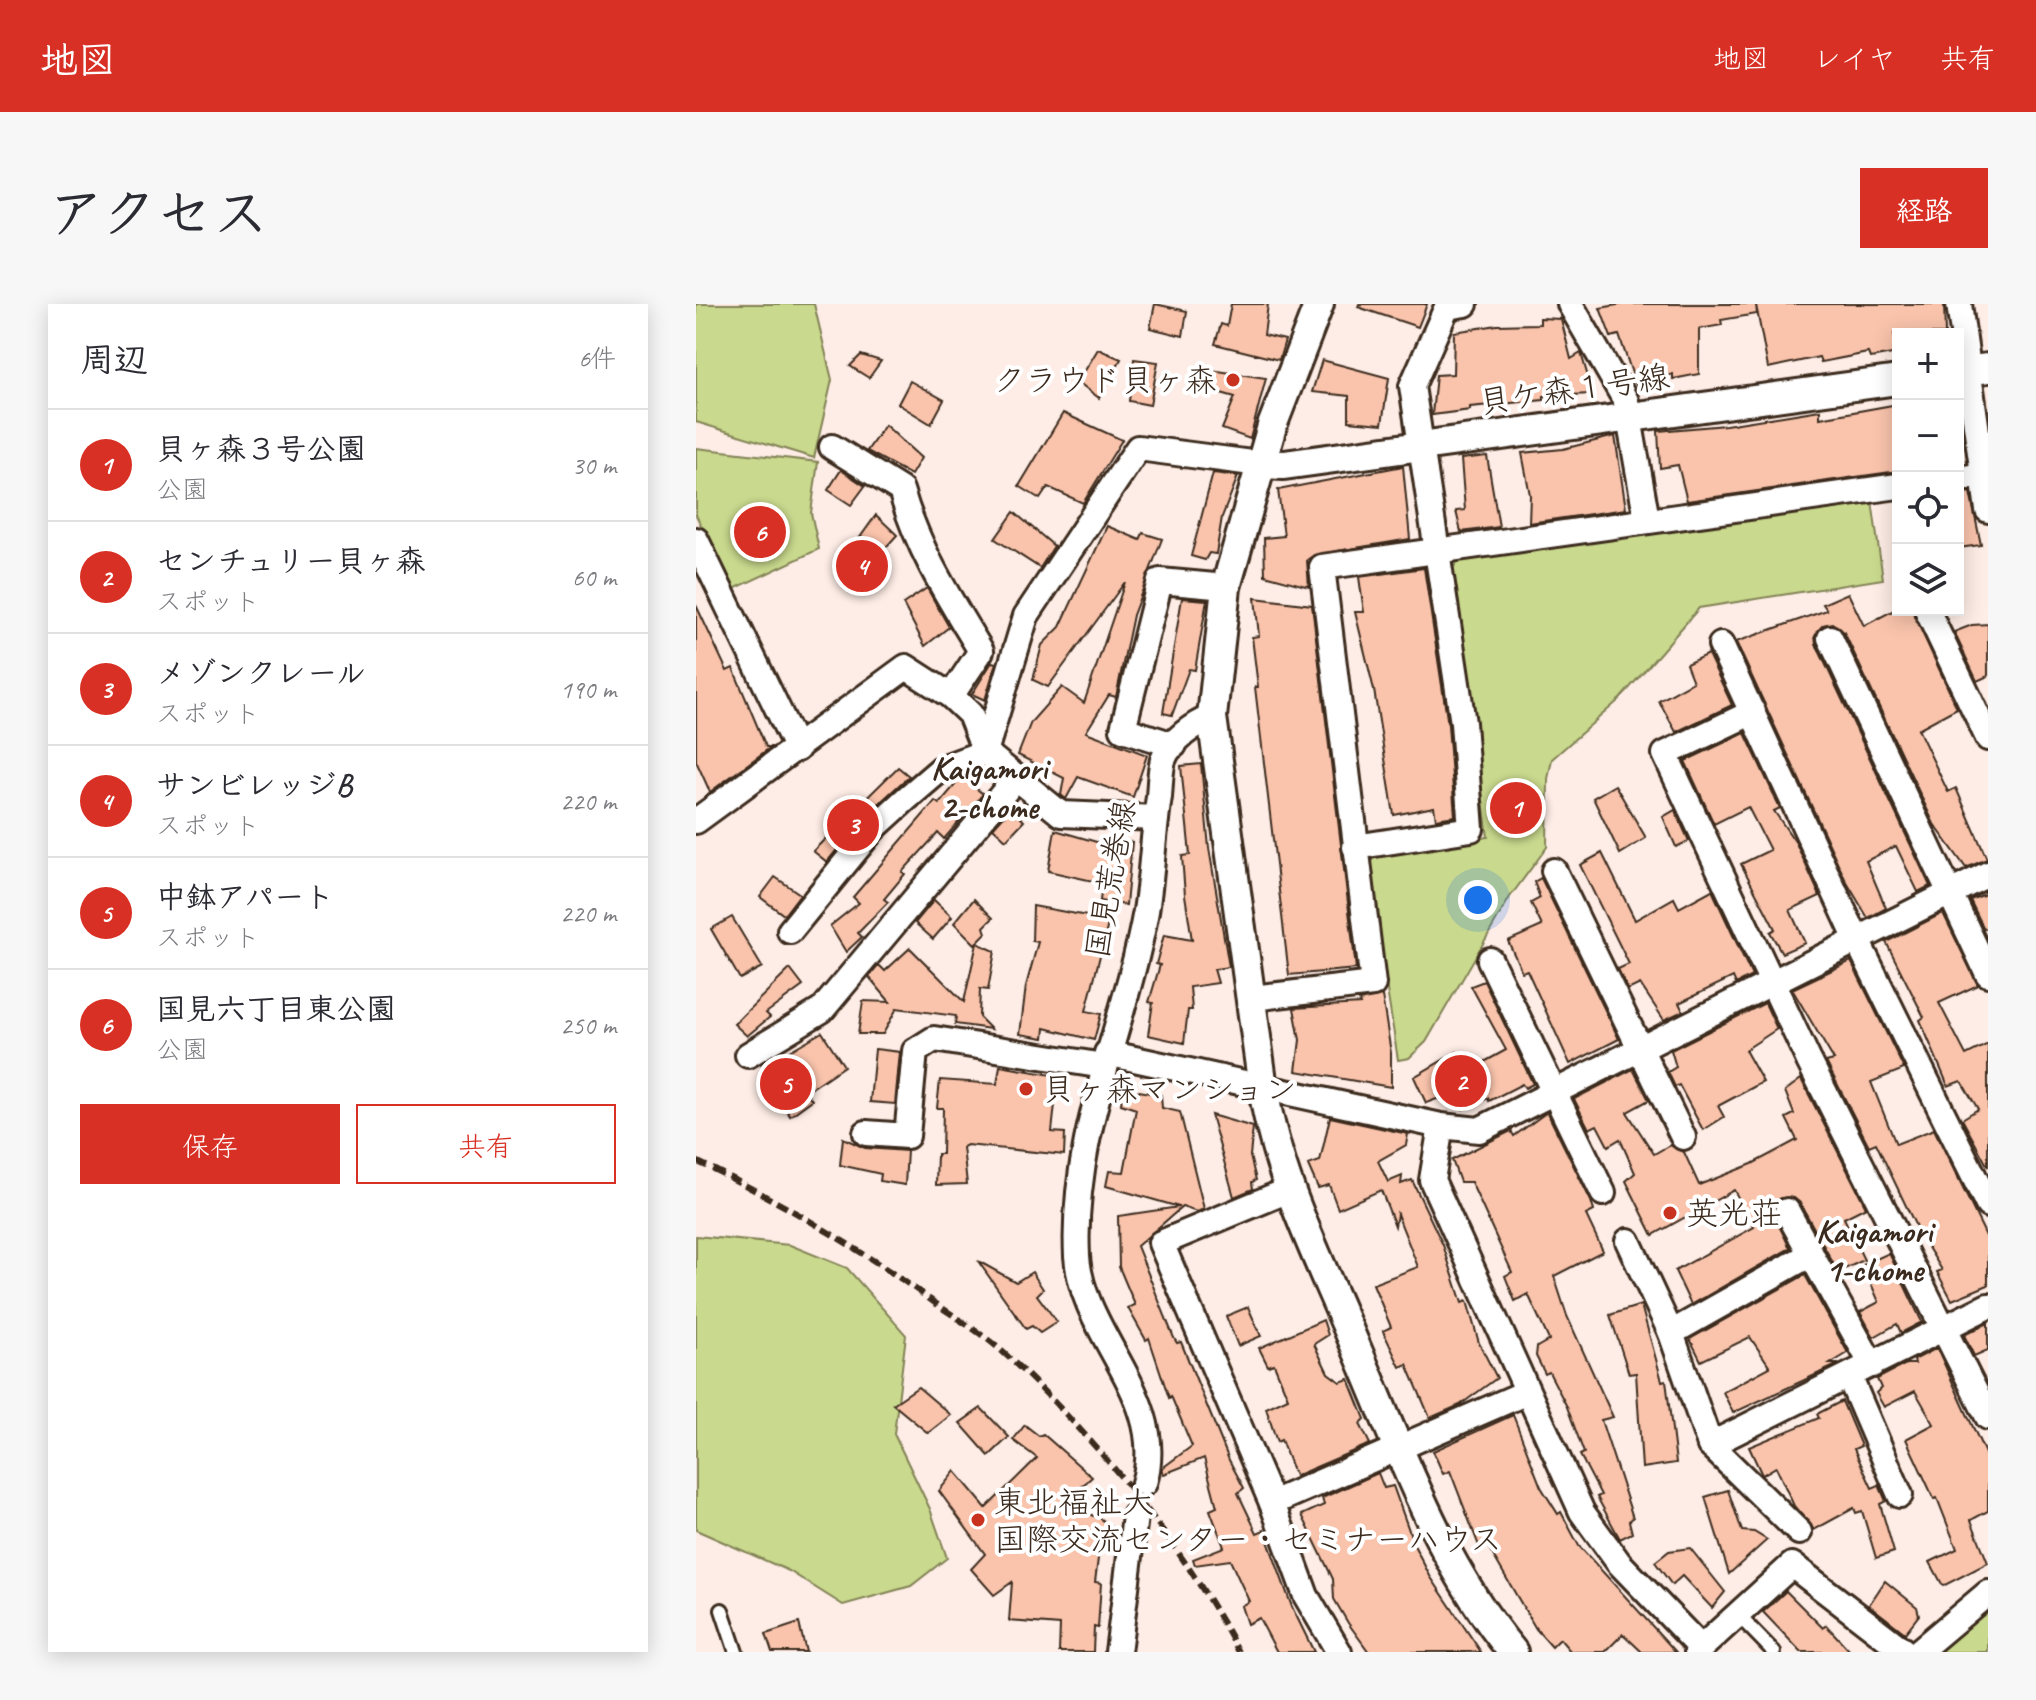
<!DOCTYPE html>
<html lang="ja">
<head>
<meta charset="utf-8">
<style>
	:root { --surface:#fff; --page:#f7f7f7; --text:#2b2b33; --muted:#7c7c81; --line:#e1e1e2; --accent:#d93025 }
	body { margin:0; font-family:Caveat,"Klee One",sans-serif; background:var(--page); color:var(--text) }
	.controls { position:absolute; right:24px; top:24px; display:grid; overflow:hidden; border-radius:0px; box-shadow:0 4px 20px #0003 }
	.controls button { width:72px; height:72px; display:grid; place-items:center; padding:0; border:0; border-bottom:2px solid var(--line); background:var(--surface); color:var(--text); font:40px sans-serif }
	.you { position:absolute; left:782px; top:596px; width:28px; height:28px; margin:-20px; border:6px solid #fff; border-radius:50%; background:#1a73e8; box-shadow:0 0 0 12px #1a73e833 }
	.badge { display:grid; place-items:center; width:52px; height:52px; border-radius:50%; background:var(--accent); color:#fff; font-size:26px; font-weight:700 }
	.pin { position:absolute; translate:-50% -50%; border:4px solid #fff; box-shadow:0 2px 8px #0006 }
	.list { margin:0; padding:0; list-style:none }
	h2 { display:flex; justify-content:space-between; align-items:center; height:104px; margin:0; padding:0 32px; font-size:34px }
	h2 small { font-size:26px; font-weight:400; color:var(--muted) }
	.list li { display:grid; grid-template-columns:52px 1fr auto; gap:24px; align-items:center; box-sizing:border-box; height:112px; padding:0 32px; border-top:2px solid var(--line) }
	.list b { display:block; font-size:30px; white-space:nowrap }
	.list p { margin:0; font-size:26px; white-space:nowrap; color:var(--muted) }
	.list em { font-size:26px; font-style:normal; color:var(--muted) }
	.actions { display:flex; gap:16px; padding:24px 32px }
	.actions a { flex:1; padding:18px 0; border:2px solid var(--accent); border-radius:0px; text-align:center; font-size:28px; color:var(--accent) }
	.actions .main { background:var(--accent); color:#fff }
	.icon { flex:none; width:44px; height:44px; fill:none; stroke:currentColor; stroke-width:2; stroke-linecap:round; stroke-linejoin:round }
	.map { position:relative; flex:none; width:1292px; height:1348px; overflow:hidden; border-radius:0px }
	header { display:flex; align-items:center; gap:48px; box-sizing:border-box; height:112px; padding:0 40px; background:var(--accent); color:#fff }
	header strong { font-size:38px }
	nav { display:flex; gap:44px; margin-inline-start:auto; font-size:28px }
	.intro { display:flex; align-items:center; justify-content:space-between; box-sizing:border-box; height:192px; padding:0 48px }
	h1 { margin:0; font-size:56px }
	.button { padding:20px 36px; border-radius:0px; background:var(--accent); color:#fff; font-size:28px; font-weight:700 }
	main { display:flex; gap:48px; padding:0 48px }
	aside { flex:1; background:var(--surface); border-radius:0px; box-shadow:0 4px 20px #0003 }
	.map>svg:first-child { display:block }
	.green { fill:#c9d98d; stroke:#828256; stroke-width:2 }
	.building { fill:#fac4ac; stroke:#3b2a1e; stroke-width:2 }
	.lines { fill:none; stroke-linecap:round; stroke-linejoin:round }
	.service-casing { stroke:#3b2a1e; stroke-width:18 }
	.minor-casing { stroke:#3b2a1e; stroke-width:30 }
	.tertiary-casing { stroke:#3b2a1e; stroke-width:34 }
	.service { stroke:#fff; stroke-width:12 }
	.minor { stroke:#fff; stroke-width:24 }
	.tertiary { stroke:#fff; stroke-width:28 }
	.rail { stroke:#3b2a1e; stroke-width:6; stroke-dasharray:12 6; stroke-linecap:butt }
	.poi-dot { fill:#c8321e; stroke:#fff; stroke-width:3 }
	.labels { text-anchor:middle; stroke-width:8; stroke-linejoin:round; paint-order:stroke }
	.poi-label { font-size:32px; fill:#3b2a1e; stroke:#fff; text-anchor:start }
	.street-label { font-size:32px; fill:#3b2a1e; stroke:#fff }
	.neighbourhood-label { font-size:34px; font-weight:bold; fill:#3b2a1e; stroke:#fff }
</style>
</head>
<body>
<header>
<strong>地図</strong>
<nav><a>地図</a><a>レイヤ</a><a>共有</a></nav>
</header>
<div class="intro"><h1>アクセス</h1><a class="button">経路</a></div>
<main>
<aside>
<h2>周辺<small>6件</small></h2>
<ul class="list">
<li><span class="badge">1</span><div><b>貝ヶ森３号公園</b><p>公園</p></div><em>30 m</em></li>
<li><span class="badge">2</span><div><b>センチュリー貝ヶ森</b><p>スポット</p></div><em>60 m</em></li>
<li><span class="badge">3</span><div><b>メゾンクレール</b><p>スポット</p></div><em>190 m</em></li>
<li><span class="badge">4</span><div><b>サンビレッジB</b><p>スポット</p></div><em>220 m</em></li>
<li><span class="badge">5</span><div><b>中鉢アパート</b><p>スポット</p></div><em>220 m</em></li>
<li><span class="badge">6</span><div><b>国見六丁目東公園</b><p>公園</p></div><em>250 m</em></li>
</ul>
<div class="actions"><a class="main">保存</a><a>共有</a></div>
</aside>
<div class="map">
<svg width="1292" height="1348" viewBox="0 0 1292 1348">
	<rect width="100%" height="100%" fill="#feede6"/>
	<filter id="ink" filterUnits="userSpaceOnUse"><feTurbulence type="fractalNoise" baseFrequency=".0125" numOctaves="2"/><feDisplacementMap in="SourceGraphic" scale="16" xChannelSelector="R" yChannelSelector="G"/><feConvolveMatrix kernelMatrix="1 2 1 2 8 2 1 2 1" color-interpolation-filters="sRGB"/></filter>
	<g filter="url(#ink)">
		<g class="green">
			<path d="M0,0h118l18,76 -18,78 -118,-36z"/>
			<path d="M0,144l122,14 -7,51 8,36 -87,41 -36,-75z"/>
			<path d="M1176,197l11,78 -184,29 -79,91 -68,60 -4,20 -1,68 -37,50 -84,145 -17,16 -11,2 -30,-192 9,-14 111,-17 -36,-268 10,-13z"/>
			<path d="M0,932l94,9 57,23 59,67 -12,99 36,75 17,49 -36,28 -68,19 -54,-34 -93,-41z"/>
			<path d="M1292,1301v47h-54z"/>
		</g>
		<g class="building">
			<path d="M459,0l32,7 -4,25 -33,-8z"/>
			<path d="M535,0h37l-4,31 21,5 -6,20 -64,-16 6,-20 6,2z"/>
			<path d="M663,0h68l-9,23 -60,-20z"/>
			<path d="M927,0h321l1,30h-51l4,19 -28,5 -2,-5 -47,9 -2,-5 -51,11 -12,-63 1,9 -36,6 1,5 -23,4v45l-26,5v-5l-37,11 -17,-50 -8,2 -11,-29z"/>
			<path d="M844,14l21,1 10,40 10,-6 12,41 -49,2v4l-74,7v3l-38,5 4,-40 17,-1 1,-42 43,-7 43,-1z"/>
			<path d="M402,45l23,10 -22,39 -21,-16z"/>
			<path d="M165,51l20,6 -12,17 -19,-12z"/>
			<path d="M438,55l24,3 -8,43 -21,-4z"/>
			<path d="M626,56l67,18 -7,46 -33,-3v-25l-37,-4z"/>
			<path d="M508,65l62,9 -16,61 -28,-10 13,-32 -35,-10z"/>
			<path d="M214,77l34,19 -13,24 -33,-20z"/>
			<path d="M1202,100v67l-211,30 -9,-36 -18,3 -2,-37 68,-6 94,-15v8z"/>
			<path d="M367,109l59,27 -39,63 -35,-16 -8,12 -21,-13z"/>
			<path d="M189,121l36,33 -10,17 -44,-24z"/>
			<path d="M919,132l11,73 -97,14 1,-28 -8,-42 41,-4z"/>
			<path d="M791,152l12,71 -38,5 -5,-21 9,-1 -4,-51z"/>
			<path d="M707,162l7,73 -96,16 -7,5 2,27 -44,-12 -1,-37 20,-2 -6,-46z"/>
			<path d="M145,166l24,16 -14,19 -23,-15z"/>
			<path d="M517,169l25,3 -16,41 -6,37 -7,-1 -4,7 -14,-4z"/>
			<path d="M1274,188l11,53 -23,3v-54z"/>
			<path d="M318,208l40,34 -14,22 -45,-29z"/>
			<path d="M180,211l21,20 -20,22 9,7 -18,24 -29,-21z"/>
			<path d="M411,222l33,14 3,-7 19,6 -29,76 -17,82 -7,-2 -23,37 61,23 -14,42 -55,-20 -12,22 -5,-4 3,-17 -46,-23 13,-33 31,-35 22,16 41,-121 -77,105 -15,-7 9,-35 18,-18z"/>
			<path d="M728,264l24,157 7,91 -19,3 -2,-12 -40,8 -20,-125 -19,-78h9l-5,-35z"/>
			<path d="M231,284l22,39 -24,19 -22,-42z"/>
			<path d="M1152,289l16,33 30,-16h18l45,98 -39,21 30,63 8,-4 31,71 -21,9 -32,-44 -90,-192 -12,-9 -9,2 -8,11 1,8 114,242 -12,6 -22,-46 -30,15 20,47 -18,10 -22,-37 -110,-239 91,-32 -4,-6z"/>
			<path d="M486,294l25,2 -12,70 -6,-1 -17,46 -9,-2z"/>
			<path d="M559,294l57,7 44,364 -67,6 -34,-288h3l-6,-50 7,-1z"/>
			<path d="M0,301l31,66 6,-3 33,79h5l-61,45 -14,-31z"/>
			<path d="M1292,320v52l-11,5 -23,-49 18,-7z"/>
			<path d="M1012,350l24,51 -56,27 -17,-31 34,-19 -7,-18z"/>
			<path d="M296,358l4,1 -11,37 -13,-6z"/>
			<path d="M1049,429l35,75 -6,3 22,32 24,53 -30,14 15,33 -23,10 -12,-21 5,-3 -34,-65 29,-14 -22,-43 -34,17 -29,-63z"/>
			<path d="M505,460l8,84 20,119 -15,2 4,14 -28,4 2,23h-4l-4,33 -36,-8 5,-32 -4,-1 11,-37 -4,-1 8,-29 28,5 -7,-45 -3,-39 8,-1 -9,-89z"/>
			<path d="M202,463l11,9 -46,42 -36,44 -14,-11z"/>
			<path d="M266,473l21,17 -39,45 -6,-6 -36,39 3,2 -21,25 4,3 -30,31 4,4 -16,15 -16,-26 29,-23 -6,-6 82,-96 4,3z"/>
			<path d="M919,481l31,53 -26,16 -27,-56z"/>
			<path d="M315,504l13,13 -18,19 -13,-12z"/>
			<path d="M979,506l14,31 -13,6 -13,-30z"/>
			<path d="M359,526l52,15 1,-5 24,2 -6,63 -26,-4 2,-18 -54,-12z"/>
			<path d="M906,549l33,67 39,-22 5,10 33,-18 40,86 -16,8 -3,-7 -54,26 4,8 -19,9 -24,-36 -12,6 -10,-21 11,-5 -49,-99z"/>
			<path d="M79,573l25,17 -16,21 -24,-18z"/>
			<path d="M845,574l78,161 -49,25 -43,-94 -5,2 -14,-31 34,-15 -11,-23 9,-5 -6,-16z"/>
			<path d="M1292,589v35l-4,1 -14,-29z"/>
			<path d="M278,595l19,19 -9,9 2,6 -11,11 -21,-21z"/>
			<path d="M238,596l18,17 -19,22 -18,-16z"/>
			<path d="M337,602l76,14 -23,91 15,3 -7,26 -49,-12 -1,10 -24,-4 6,-48 12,-44 -6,-1z"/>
			<path d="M1247,609l35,72 -39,18 27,52 22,-11v123l-26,-48 16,-10 -17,-28 -13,5 -28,-66 4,-3 -38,-75z"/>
			<path d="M36,613l30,50 -22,12 -29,-50z"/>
			<path d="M281,639l18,8 -7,39 -8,-1 -1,28 12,12 -36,-5 1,-8 -59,-8 -14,26h-25l5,-33 27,1 -21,-25 10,-12 6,6 25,-23 54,54z"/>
			<path d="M1155,657l53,108 -33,13 25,62 38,-15 54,111v45l-36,15 -15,-28 5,-2 -23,-37 -43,-90 -7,3 -43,-84 8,-2 -42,-71z"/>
			<path d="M94,665l13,17 -37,27 4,4 -23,19 -13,-12z"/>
			<path d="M788,677l49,103 -8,4 -3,-4 -33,17 -1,-3 -25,11 -7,-17 -30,11 -12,-26 43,-25 9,20 40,-22 -35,-64z"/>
			<path d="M686,692l9,57v34l-95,-16 4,-31 -6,-32 66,-4 -1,-3z"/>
			<path d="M1069,699l12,26 -32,21 18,32 -45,24 6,11 -21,13 -24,-45 -4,2 -7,-15 8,-5 -5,-17z"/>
			<path d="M126,728l22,34 -38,26 6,8 -22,16 -28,-49z"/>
			<path d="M179,745l25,3 -5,52 -25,-2z"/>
			<path d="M304,762l58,10 -6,56 13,1 -1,22 -97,-10 -4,2 4,37 -31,1 1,-31h5l1,-46h-6l3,-28 57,4z"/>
			<path d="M937,765l16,31 -22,12 27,42 16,-9 14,7 15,33 53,-21 45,-24 -11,-22 8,-4 -9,-23 16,-12 65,128 -22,11 20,42 -26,12 -38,-69 -6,-5h-14l-8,13 18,37 -99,57 -16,-34 79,-44 -20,-37 -81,45 -27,-54 9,-8 -15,-34 -12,7 -11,-21 -8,4 -15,-30z"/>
			<path d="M427,784l38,7 1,13 18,4 24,97 -7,3 -15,-5 -45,39 37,92 3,5 4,-1 48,118 15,28 -6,5 19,40 7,-3 28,77 22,45h-37l-18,-34 -12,6 -6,-18 8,-5 -19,-41 -35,5 -2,-6 31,-12 -14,-37 7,-3 -13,-49 -40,16 -3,-5 31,-23 -21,-50 -2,2 -20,-60 -3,2 -18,-32 7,-3 -16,-38 -1,-51 61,-9 -73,-21 3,-15 15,1 12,-63 -15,-5z"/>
			<path d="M851,808l44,89 3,10 -8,4 17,36 -49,25 13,40 46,101 -12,3 32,98 -4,3 3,12 -12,6 -23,-42 4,-2 -21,-40 4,-2 -17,-46 -18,-35 -4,2 -9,-18 1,-9 12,-7 -21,-46 -13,7 -10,-25 7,-4 -41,-90h-11l-8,-22 59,-29 3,5z"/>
			<path d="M515,811l42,12 -3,29 6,24 -4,2 1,7 -19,8z"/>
			<path d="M634,813l78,17 -2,11 -28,16 10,21 14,-6 -1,8 11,-4 31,65 19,58 5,-2 12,42 18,35 -37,27 -30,13 -23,-54 -7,3 -17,-36 8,-4 -18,-43 45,-17 -21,-53 -2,12 -14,-36 -43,19 -9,-24 -11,3 -10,-23 12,-4z"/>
			<path d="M147,834l22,10 42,3 -2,34 -25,-4 1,-7 -41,-9z"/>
			<path d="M1193,949l33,69 -21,11 -4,-9 -23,13 -14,-25 19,-10 -16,-37z"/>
			<path d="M282,957l38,21 16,-10 11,17 -6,6 20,27 -17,11 -8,-7 -6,3z"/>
			<path d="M1109,971l43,78 -18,11h9l-106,49 -10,-21 47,-25 -20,-30 -49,24 -11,-22z"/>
			<path d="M945,1001l21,76 4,-1 10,83 -34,5 -6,-95 -7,1 -19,-59z"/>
			<path d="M552,1003l13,29 -23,10 -12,-30z"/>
			<path d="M627,1016l5,15 -14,9 14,29 12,9 9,-3 16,40 -5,5 10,20 -75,32 -14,-36 -4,2 -11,-34 22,-10 -14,-34 -6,2 -9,-18z"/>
			<path d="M1292,1019v27l-14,6 -10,-21z"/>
			<path d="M1241,1044l51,112v51l-17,9 17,43 -45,23 -13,-24 27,-13 -20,-51 -3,1 -28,-60 28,-15 -19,-33 -31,16 -8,-14 5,-5 -4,-9 29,-15h9l-1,-4z"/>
			<path d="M222,1083l33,28 -23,18 -35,-29z"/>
			<path d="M1146,1097l19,45 -7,3 18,39 7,-3 7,16 -6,3 14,48 -18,6 -14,-47 -6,2 -2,-5 -40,22 -20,-24 -18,-39 -14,8 -13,-28 70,-29 -2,-4z"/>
			<path d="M285,1104l28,29 -20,19 -29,-33z"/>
			<path d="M817,1111l28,72 17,27 3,-2 18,34 97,106h-34l-19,-18 -18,18h-34l-11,-13 -8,8 -16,-18 -50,-86 -7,3 -29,-75 -7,3 -10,-23z"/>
			<path d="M329,1121l14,11 4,-2 49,43 -31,28 39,13 18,14 -1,3h-16l-6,47 6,1 -3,45 -4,-1 -1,25h-34l1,-27 -51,-4 3,-39 -18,13 -23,-26 14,-15 -46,-63 16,-20 31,37 51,-50 -24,-18z"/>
			<path d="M682,1169l6,15 9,-2 22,61 15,29 51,76h-112l-21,-29 -14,-24 -1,-20 -31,-64 22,-10 -2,-7z"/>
			<path d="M1032,1186l14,41 12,1 13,8 -38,34 -24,-77z"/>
			<path d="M994,1244l35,44 -13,16 -30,-32 -10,9 -17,-23 14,-11z"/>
			<path d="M1189,1277l32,26 2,8 -14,18 -36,-28z"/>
			<path d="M1090,1287l37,37 3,-3 25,27h-50l-38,-40z"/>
			<path d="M103,1319l7,29h-34l-6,-18z"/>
		</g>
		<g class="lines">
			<g class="service-casing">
				<g id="service">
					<path d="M26,1306l14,42"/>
					<path d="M1040,1309l38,39"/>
				</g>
			</g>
			<g class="minor-casing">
				<g id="minor">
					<path d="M874,0l56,97 21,119"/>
					<path d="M1263,0l29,206"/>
					<path d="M136,143l69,43c17,60 48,108 80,161l-30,45"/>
					<path d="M1262,175l30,-5"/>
					<path d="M0,236l101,209"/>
					<path d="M1232,308l60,126"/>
					<path d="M1134,334l158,336"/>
					<path d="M1025,341l135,293 132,267"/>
					<path d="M1057,408l-88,42 144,307 179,356"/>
					<path d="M478,441l-51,-16 37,-148 66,6"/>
					<path d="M0,517l210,-154 45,29 19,18 15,38 76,62 95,4"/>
					<path d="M659,543l116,-18 -8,-106 -51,-337 35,-79 18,-3"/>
					<path d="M858,567l129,266"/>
					<path d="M94,627l83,-102 34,-31 35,-30 43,-16 41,-136 112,-168 122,16"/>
					<path d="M794,656l113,233"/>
					<path d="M556,694l121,-14 -51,-417 576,-81"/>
					<path d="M411,749l334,73 38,4 509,-256"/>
					<path d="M52,751l74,-45 194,-232"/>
					<path d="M745,822l-9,54 150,332 37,51 82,85 -4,4"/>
					<path d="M170,829l41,3 8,-85 19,-12 170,27"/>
					<path d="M593,886l-128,53 111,260 34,93 33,56"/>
					<path d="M1091,907l85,154"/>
					<path d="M932,937l43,92 39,112"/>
					<path d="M975,1029l140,-79"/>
					<path d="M1153,1072l51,119"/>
					<path d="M448,1179c25,-85 -62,-147 -67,-227 -6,-122 48,-229 69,-345 6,-37 7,-76 13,-114 1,-12 1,-26 4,-37 7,-19 31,-36 49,-43"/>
					<path d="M576,1199l253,-110"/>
					<path d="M1103,1228l-89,-87 278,-139"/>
					<path d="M1005,1344l91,-83 113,87"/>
					<path d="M422,1348l17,-136"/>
					<path d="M1222,1348l70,-59"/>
				</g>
			</g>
			<g class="tertiary-casing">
				<g id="tertiary">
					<path d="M623,0l-47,122 -46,161 -14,130 51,371c14,90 57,173 92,257 45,105 84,218 158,307"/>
					<path d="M1262,68l30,-4"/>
					<path d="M564,160l24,1 614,-85"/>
				</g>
			</g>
			<use href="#service" class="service"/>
			<use href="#minor" class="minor"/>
			<use href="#tertiary" class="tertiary"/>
			<path class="rail" d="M0,857c85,40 163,87 239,142 23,16 48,31 69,50 92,85 176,188 235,299"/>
		</g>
	</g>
	<g class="poi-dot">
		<circle cx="537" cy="76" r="8"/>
		<circle cx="330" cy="785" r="8"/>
		<circle cx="974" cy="909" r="8"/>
		<circle cx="282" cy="1216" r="8"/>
	</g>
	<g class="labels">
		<g class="poi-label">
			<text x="521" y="87" text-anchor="end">クラウド貝ヶ森</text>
			<text x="346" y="796">貝ヶ森マンション</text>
			<text x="990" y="920">英光荘</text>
			<text x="298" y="1209">東北福祉大<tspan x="298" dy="37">国際交流センター・セミナーハウス</tspan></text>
		</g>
		<g class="street-label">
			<text transform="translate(878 85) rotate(-8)" y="11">貝ケ森１号線</text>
			<text transform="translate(414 575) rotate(-80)" y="11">国見荒巻線</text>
		</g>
		<g class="neighbourhood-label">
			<text x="293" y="475">Kaigamori<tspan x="293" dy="39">2-chome</tspan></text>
			<text x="1178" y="938">Kaigamori<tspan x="1178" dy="39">1-chome</tspan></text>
		</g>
	</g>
</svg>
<div class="controls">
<button>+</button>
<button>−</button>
<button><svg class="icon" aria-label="locate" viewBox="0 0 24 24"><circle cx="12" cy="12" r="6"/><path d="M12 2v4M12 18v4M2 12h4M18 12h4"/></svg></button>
<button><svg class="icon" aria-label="layers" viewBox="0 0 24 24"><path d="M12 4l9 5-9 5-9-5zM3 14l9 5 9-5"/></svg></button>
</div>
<div class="you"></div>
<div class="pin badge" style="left:820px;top:504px">1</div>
<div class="pin badge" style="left:765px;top:777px">2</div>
<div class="pin badge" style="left:157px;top:521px">3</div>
<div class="pin badge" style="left:166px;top:262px">4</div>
<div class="pin badge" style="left:90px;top:780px">5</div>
<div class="pin badge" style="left:64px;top:228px">6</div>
</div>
</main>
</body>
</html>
